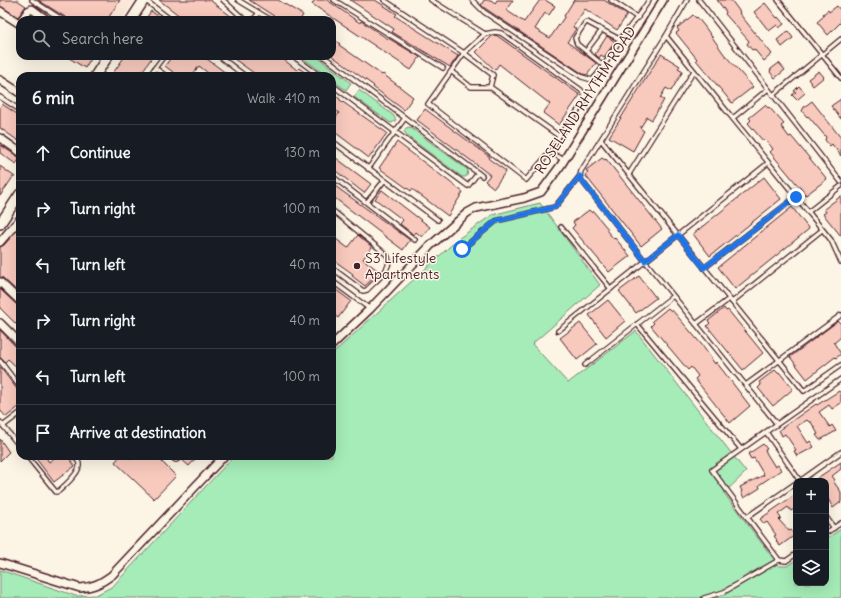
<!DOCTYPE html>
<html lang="en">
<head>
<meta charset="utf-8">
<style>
	:root { --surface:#171b24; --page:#242831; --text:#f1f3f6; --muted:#9ea1a6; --line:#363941 }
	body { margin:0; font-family:Delius,sans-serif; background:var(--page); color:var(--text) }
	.controls { position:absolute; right:12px; bottom:12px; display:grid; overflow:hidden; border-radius:8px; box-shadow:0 4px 16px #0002 }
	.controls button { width:36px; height:36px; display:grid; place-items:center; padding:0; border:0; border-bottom:1px solid var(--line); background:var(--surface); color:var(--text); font:20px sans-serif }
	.stop { position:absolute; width:12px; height:12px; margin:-9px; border:3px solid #1a73e8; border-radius:50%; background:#fff }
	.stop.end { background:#1a73e8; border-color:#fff; box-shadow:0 1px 4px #0008 }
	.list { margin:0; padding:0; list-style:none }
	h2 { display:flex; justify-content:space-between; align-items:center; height:52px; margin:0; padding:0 16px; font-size:17px }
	h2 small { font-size:13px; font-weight:400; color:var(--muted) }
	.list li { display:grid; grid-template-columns:26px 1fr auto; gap:12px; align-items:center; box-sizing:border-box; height:56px; padding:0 16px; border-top:1px solid var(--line) }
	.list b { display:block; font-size:15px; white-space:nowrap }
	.list em { font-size:13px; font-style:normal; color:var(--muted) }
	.icon { flex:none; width:22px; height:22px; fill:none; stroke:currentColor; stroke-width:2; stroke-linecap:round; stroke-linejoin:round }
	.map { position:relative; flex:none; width:841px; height:598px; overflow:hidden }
	.search { position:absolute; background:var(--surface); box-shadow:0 4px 16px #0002; left:16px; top:16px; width:320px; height:44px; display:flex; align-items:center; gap:10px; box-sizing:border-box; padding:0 14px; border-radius:12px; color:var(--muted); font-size:15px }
	.panel { position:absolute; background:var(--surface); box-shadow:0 4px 16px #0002; left:16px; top:72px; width:320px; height:388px; border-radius:12px }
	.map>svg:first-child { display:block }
	.built { fill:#fbe8d9 }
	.green { fill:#a5ecb8; stroke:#788672 }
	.building { fill:#f8c9bd; stroke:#4a1f2b }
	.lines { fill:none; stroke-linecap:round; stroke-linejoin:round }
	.service-casing { stroke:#4a1f2b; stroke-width:6 }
	.minor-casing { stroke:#4a1f2b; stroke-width:10 }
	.tertiary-casing { stroke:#4a1f2b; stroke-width:12 }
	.service { stroke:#fcf5e5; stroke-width:3.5 }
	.minor { stroke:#fcf5e5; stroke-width:7 }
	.tertiary { stroke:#fcf5e5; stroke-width:9 }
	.route { stroke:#1a73e8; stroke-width:5 }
	.poi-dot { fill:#4a1f2b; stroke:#fcf5e5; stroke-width:1.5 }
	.labels { text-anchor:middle; stroke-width:3; stroke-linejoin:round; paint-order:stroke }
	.street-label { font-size:14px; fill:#4a1f2b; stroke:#fcf5e5 }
	.poi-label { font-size:14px; fill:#4a1f2b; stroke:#fcf5e5; text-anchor:start }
</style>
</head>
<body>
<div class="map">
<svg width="841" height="598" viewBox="0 0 841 598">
	<rect width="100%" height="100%" fill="#fcf5e5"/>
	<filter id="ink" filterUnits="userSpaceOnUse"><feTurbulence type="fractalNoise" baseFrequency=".025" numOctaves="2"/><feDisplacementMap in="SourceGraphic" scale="8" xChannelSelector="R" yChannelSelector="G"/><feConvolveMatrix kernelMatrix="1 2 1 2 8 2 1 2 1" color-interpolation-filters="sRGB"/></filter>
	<g filter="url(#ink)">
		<path class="built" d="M26,0h109l-14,20h-65z"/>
		<g class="green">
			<path d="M300,56h16l35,27 -5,7 -14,-10v-4h-5z"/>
			<path d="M359,90l34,25 3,5 -4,3 -3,-1 -35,-25z"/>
			<path d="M410,127l58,43 -1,6 -2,1h-3l-55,-41 -3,-5 2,-3z"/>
			<path d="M540,203l60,82 -68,59 36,39 68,-52 110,141 -22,21 55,73h8l9,-6v23h30v-44l15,-10v68l-2,1h-839v-28l76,26 20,-1 17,-9 121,-130h98v-102l126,-115 34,-24z"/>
		</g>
		<g class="building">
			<path d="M0,0h17l9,6 -8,11 -18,-11z"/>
			<path d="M38,0h82l-13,20h-37z"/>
			<path d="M159,0h51l26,20h-51z"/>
			<path d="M249,0h29l25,15 -3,5h-20z"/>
			<path d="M315,0h12l33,23 1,-2 27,18v-1l32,19 -9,13 -99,-66z"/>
			<path d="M350,0h25l22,14 -2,2 63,40 -8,11 -58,-35 2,-3z"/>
			<path d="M484,0h7l4,3 2,-3h16l-7,10 18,12 16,-22h5l10,6 -6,9 -4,-2 -10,16 15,9 15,-22h-1l10,-16h30l23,15 -10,15 -32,-21 -12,18 3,2 -9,13 29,21 -9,12 -4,-1 -97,-65 -5,-4z"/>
			<path d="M717,0h14l9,12 -1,1 33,41 -8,7 -10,-12 -2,1 -5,-6 2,-3 -24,-27 1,-2z"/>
			<path d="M765,3l12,15 1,-1 6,7 -5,4 -2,-3 -8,6 -15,-19z"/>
			<path d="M837,6l4,5v11l-13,13 -11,-13 7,-6 -1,-2 5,-4 1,2z"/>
			<path d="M151,11l12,9h-18z"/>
			<path d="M693,15l3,3 1,-1 8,10 19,27 29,33 -21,16 -31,-37 -5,-6 1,-1 -21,-26 3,-2 -2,-3z"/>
			<path d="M788,31l5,7 -11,9 -5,-7z"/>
			<path d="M496,35l84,60 -21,30 -16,-12 7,-9 -51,-40 -4,6 -19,-18 16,-16z"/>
			<path d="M607,36l8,6 -11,15 -3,-2 -2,3 -4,-4z"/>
			<path d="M332,38l8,6 -1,1 43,30 1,-1 30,23 -9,13 -31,-23 1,-1 -42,-30z"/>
			<path d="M661,54l19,12 -2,2 5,3 -12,20 -5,-3 -6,10 4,2 -12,20 -5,-3 -7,11 4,3 -11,20 -24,-14z"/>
			<path d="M66,56h26l-7,12z"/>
			<path d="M125,56h28l-14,20h-28z"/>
			<path d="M172,56h31l27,20h-18l-13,-10 -7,10h-14l-13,-10z"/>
			<path d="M230,56h49l18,14 2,-2 11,8h-52z"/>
			<path d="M779,63l6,7 -10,8 -5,-6 1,-3z"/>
			<path d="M819,71l5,6 -11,9 -5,-7z"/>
			<path d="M799,86l6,7 -8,7 -5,-5 4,-3 -2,-1z"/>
			<path d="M332,93l8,6v1l47,33 -18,25 -37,-28v-7l7,-10 -7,-5z"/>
			<path d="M841,99v20l-10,-13z"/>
			<path d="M812,101l29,37v18l-9,-12 -2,2 -5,-6 1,-3 -18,-21 -1,1 -5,-6 2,-4z"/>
			<path d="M2,104l18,12v26l-20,-14v-21z"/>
			<path d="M765,105l3,3 1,-1 15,17 -3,2 8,11 2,-1 36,43 -21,16 -36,-43 3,-3 -8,-10 -2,2 -15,-18 3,-3 -2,-2z"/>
			<path d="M425,109l65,48 -1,2 17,12 -12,17 -9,-7 5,-6 -73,-55z"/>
			<path d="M397,142l66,50 -15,24 -36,-27 -1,2 -32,-23z"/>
			<path d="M0,145l20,13 -4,6 -16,-11z"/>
			<path d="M332,155l39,29 -7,9 -32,-25z"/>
			<path d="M602,158l3,2 1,-1 56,70 -21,17 -56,-71 3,-2 -2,-3z"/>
			<path d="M0,166l15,11h-2l-13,19z"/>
			<path d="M764,177l17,22 -71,57 -17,-22z"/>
			<path d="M335,186l75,54 -7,10 -71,-54v-6z"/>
			<path d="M382,190l48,37 -8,10 -6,-5 -2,3 -14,-11 3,-4 -28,-21z"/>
			<path d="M841,196v40l-18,-22 3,-2 -2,-3z"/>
			<path d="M792,207l17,22 -74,60 -17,-22z"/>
			<path d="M589,210l3,3 1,-2 15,18 -2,1 8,9 1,-1 15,18 -21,16 -37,-44 3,-3 -2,-3z"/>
			<path d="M20,227v32l-3,3 1,10 2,2v20l-17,-16 -3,-1v-30l4,-2z"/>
			<path d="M358,235l14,12 -9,12 17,13 -15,14 -13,-10 1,-2 -21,-15v-23l16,12z"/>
			<path d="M639,276l17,22 -20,15 -17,-22z"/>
			<path d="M332,287l19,14 -13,17 -6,-5z"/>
			<path d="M0,289l17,16 3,1v22l-20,-20z"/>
			<path d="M608,300l17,21 -19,16 -17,-22z"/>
			<path d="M668,308l3,3 1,-1 30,35 13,19 1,-2 8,10 26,34 -20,17 -35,-44 3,-3 -7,-9 -3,3 -37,-44 3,-3 -2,-2z"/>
			<path d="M724,308l2,3 2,-1 35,43 -20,17 -36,-44 3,-3 -2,-2z"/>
			<path d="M838,321l3,3v13l-7,6 7,11 -5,4 -1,-1 -28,22 -17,-22z"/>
			<path d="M580,323l17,21 -20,16 -17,-22z"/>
			<path d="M0,330l20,21v19l-12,-11 -3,3 -5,-4z"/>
			<path d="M0,367l20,26v13l-14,11 -6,-7z"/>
			<path d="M775,370l3,3 1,-1 14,17 -20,17 -15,-18 3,-3 -2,-3z"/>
			<path d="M839,391l2,3v9l-9,6 -3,-4 -10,7 11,15 2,-2 4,6 -16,9 -4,-5 2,-1 -7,-12h-2l-2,-2 -10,6 11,17 2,-2 4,6 -17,9 -3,-5 2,-1 -8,-12 -3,-4 -3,2 -3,-6 37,-26 1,1z"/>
			<path d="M0,439l9,13 -9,9z"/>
			<path d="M763,444l4,5 -2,1 2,4 8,13 3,-2 3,5 -22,15 1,3 -16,10 -3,-6 1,-1 -2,-4 24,-12 -10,-17 -3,1 -3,-5z"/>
			<path d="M34,456h11l4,6 8,-6h11l7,10 -21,16z"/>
			<path d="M120,456h8l3,3 2,-3h23l20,20 -22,23 -39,-37z"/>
			<path d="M180,456h18l-9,10 -8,-7z"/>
			<path d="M841,462v7l-9,7 3,4 -2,1 8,11v10l-8,6 -7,-13v-14h-13z"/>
			<path d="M796,494v14l-5,3 -3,-4 -10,7 3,4 -2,2 10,11 2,-1 4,5 -15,11 -4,-5 1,-1 -3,-4 2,-1 -9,-13 -3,2 -4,-5z"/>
		</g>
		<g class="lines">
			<g class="service-casing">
				<g id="service">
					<path d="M32,0l31,20"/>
					<path d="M145,0l26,20"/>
					<path d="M223,0l22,20"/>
					<path d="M238,0l33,20"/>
					<path d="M334,0l109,68"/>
					<path d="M384,0l80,53 -36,51 98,76 24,-28 9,-16 26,-35c1,-5 -1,-7 -4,-11l-80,-57 -6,-1 -10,2 -54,-34"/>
					<path d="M472,0l12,12 98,65 10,3c8,-6 21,-29 27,-39 10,-14 21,-26 30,-41"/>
					<path d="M611,0l27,18"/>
					<path d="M687,0l-21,36 -85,135 -1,5 2,5 63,80 132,163"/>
					<path d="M699,0l142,182"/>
					<path d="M778,0l63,78"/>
					<path d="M253,20l6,-7"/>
					<path d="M602,30l-15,-8 -2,1 -10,15 2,6 26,21"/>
					<path d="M485,34l-21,19 29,22 -3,12 69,49"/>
					<path d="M666,36l165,204 10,22"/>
					<path d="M586,51l16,-21 19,10"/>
					<path d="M219,56l26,20"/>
					<path d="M293,56l27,20"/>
					<path d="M323,56l159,120"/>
					<path d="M155,68l11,8"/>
					<path d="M452,72l19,15h19"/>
					<path d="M149,76l15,-20"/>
					<path d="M332,85l136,101 10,-13"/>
					<path d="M773,95l68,-56"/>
					<path d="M0,97l20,13"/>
					<path d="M733,118l35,-29"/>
					<path d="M601,140l203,251 37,-26"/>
					<path d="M332,141l106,79"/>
					<path d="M550,152l14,8"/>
					<path d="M368,169l37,-51"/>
					<path d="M629,174l65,-103"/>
					<path d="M332,176l83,64"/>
					<path d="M367,202l17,-21"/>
					<path d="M332,210l55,45c8,13 -12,26 -20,35l-4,1 -31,-23"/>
					<path d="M808,212l33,-26"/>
					<path d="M561,227l50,62"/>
					<path d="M462,249l34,-28 59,-14 25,-31"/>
					<path d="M704,268l92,-71"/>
					<path d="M332,281l38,28"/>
					<path d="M732,302l90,-72"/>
					<path d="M637,324l104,125"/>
					<path d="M696,324l33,-25"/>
					<path d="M558,331l210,-168"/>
					<path d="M0,361l20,26"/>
					<path d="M585,365l88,-69"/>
					<path d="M746,385l95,-70"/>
					<path d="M0,422l20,25"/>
					<path d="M3,426l17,-13"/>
					<path d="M766,432l34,49"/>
					<path d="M27,456l29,36 3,-1c5,-5 22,-19 20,-27 0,-3 -3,-5 -5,-8"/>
					<path d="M800,481l41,-29"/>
					<path d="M747,517l49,-34"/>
					<path d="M826,517l8,11"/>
					<path d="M826,533l15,-10"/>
					<path d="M796,554l-10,7 -7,-1 -67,-90 129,-91"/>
					<path d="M704,598l20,-6 55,-32"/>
				</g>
			</g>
			<g class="minor-casing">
				<g id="minor">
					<path d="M0,11l20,13"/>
					<path d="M22,20l6,-9 4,-2 15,11"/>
					<path d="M0,80l20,13"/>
					<path d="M0,138l20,14"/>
					<path d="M0,242l20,-23"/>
					<path d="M0,282l20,19"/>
					<path d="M0,323l20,20"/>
					<path d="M332,345l38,-36 60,-63 37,-33 9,-5 48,-10 17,-6 20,-27 102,-165"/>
					<path d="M174,456l2,2"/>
					<path d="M0,563l80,25c14,-1 21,-5 32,-13l112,-119"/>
				</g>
			</g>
			<g class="tertiary-casing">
				<g id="tertiary">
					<path d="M131,20l13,-20"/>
					<path d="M95,76l13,-20"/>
					<path d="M0,224l20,-30"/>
				</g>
			</g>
			<use href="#service" class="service"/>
			<use href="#minor" class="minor"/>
			<use href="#tertiary" class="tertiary"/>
		</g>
	</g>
	<g class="lines" filter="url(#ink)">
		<path class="route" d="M462,249l34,-28 59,-14 25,-31 2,5 63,80 33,-26 26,33 92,-71"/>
	</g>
	<circle class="poi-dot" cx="357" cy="266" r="4"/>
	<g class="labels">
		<g class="street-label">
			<text transform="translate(585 100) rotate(-57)" y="5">ROSELAND RHYTHM ROAD</text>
		</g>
		<g class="poi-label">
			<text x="365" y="263">S3 Lifestyle<tspan x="365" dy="16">Apartments</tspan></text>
		</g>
	</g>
</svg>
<div class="controls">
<button>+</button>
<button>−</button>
<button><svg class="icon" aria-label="layers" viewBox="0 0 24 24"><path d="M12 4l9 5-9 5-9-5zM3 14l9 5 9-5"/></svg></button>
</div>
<div class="stop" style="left:462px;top:249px"></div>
<div class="stop end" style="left:796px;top:197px"></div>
<div class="search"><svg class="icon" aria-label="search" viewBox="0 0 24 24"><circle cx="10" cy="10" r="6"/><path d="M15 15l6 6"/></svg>Search here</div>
<section class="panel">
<h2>6 min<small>Walk · 410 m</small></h2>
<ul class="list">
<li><svg class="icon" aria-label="ahead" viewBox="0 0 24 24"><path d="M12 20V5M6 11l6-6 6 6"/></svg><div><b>Continue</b></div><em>130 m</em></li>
<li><svg class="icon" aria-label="right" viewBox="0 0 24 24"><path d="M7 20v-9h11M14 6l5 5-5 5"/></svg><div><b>Turn right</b></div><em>100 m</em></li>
<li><svg class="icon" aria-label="left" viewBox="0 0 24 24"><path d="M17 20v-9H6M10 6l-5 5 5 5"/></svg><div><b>Turn left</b></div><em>40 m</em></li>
<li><svg class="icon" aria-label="right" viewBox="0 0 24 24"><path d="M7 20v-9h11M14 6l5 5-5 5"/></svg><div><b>Turn right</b></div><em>40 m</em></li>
<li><svg class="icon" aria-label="left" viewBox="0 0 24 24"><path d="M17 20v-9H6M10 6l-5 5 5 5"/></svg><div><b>Turn left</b></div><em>100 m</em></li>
<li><svg class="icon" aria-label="arrive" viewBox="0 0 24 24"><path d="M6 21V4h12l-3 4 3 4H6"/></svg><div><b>Arrive at destination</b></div></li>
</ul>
</section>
</div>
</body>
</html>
